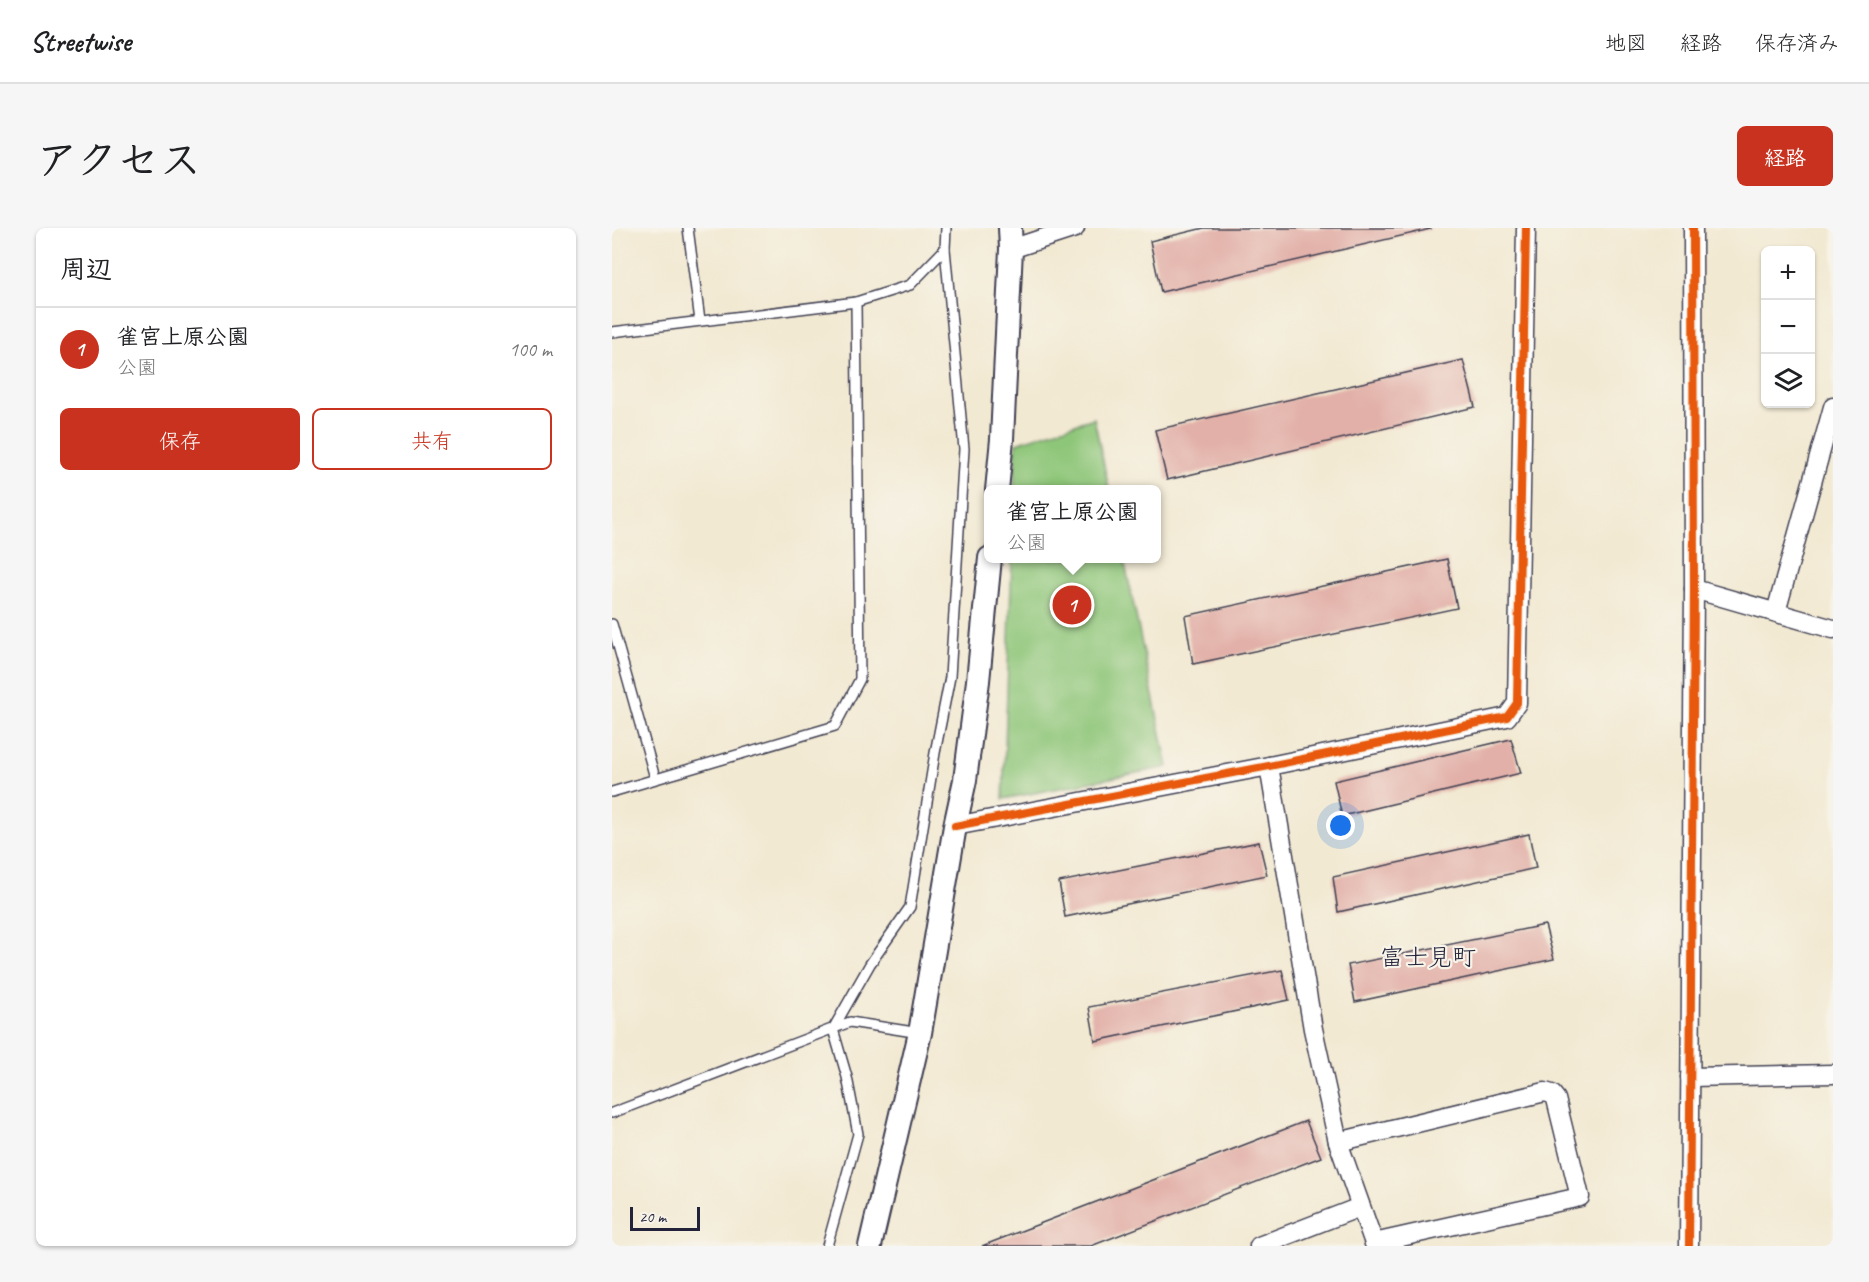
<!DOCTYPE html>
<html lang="ja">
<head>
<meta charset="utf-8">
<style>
	:root { --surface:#fff; --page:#f6f6f6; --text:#202124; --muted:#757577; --line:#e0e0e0; --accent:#c8321e }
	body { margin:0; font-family:Caveat,"Klee One",sans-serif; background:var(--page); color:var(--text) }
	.controls { position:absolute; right:18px; top:18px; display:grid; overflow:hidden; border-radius:9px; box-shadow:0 2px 4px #0004 }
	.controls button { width:54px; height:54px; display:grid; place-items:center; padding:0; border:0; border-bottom:2px solid var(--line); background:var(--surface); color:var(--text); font:30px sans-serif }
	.scale { position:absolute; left:18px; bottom:15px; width:70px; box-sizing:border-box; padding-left:6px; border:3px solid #22223b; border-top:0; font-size:16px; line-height:21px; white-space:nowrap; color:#22223b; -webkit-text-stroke:4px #f7f3e8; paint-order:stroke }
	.you { position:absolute; left:729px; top:598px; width:21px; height:21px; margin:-15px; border:4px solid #fff; border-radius:50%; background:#1a73e8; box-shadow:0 0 0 9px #1a73e833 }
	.badge { display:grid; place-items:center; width:39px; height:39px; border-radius:50%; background:var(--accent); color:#fff; font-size:20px; font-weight:700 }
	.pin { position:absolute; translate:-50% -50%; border:3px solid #fff; box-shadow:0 2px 6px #0006 }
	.popup { position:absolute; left:372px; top:257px; width:177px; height:78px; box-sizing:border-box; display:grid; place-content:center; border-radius:9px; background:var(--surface); filter:drop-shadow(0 2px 4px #0005); font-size:20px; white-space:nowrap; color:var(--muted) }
	.popup b { font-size:22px; color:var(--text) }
	.popup::after { content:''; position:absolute; left:50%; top:100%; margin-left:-12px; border:12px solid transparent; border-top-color:var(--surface) }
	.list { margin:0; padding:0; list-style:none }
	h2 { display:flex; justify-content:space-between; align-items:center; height:78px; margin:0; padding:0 24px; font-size:26px }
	h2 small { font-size:20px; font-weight:400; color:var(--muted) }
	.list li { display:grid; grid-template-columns:39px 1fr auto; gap:18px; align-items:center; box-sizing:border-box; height:84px; padding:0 24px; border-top:2px solid var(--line) }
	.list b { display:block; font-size:22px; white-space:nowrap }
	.list p { margin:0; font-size:20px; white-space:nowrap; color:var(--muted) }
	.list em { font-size:20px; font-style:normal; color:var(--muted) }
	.actions { display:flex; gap:12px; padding:18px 24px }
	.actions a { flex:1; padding:14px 0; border:2px solid var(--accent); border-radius:9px; text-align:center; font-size:21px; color:var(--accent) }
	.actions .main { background:var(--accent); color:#fff }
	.icon { flex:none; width:33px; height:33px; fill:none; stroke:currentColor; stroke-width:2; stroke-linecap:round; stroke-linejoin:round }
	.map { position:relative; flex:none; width:1221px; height:1018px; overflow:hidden; border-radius:9px }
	header { display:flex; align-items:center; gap:36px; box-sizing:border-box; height:84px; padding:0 30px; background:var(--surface); border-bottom:2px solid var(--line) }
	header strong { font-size:28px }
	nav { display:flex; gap:33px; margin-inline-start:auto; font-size:21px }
	.intro { display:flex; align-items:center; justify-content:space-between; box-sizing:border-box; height:144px; padding:0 36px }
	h1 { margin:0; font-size:42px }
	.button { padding:15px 27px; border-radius:9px; background:var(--accent); color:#fff; font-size:21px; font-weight:700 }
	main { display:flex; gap:36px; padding:0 36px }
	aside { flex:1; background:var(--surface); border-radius:9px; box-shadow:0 2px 4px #0004 }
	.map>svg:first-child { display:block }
	.green { fill:#8ec679; stroke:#58745a; stroke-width:1.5 }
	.building { fill:#e2b0a8 }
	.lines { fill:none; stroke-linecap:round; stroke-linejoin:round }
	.service-casing { stroke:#414052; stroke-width:12 }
	.minor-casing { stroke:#414052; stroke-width:21 }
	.tertiary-casing { stroke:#414052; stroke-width:26 }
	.service { stroke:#fff; stroke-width:9 }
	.minor { stroke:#fff; stroke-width:18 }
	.tertiary { stroke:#fff; stroke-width:22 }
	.cycleway-casing { stroke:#f7f3e8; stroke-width:11 }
	.cycleway { stroke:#e8590c; stroke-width:8 }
	.labels { text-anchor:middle; stroke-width:4.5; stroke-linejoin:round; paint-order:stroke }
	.quarter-label { font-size:24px; fill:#22223b; stroke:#f7f3e8 }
</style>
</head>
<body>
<header>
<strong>Streetwise</strong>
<nav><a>地図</a><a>経路</a><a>保存済み</a></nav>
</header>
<div class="intro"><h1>アクセス</h1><a class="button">経路</a></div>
<main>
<aside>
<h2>周辺<small></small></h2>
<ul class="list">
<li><span class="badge">1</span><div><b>雀宮上原公園</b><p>公園</p></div><em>100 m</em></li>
</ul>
<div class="actions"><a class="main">保存</a><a>共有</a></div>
</aside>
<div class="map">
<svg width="1221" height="1018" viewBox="0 0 1221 1018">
	<rect width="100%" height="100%" fill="#f7f3e8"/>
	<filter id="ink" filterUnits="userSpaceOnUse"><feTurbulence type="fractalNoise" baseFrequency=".0167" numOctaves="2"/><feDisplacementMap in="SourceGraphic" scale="12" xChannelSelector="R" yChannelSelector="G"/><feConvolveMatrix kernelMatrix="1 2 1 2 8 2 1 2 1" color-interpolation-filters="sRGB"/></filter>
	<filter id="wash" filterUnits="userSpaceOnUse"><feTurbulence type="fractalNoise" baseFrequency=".008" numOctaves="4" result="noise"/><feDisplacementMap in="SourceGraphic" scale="24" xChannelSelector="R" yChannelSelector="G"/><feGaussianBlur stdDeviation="1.35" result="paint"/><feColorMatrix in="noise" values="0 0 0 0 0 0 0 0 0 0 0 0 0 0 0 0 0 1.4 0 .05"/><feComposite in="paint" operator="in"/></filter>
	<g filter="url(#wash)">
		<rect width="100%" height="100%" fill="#f2e9d2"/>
		<g class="green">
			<path d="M482,190l15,71h-95l2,-46z"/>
			<path d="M400,331h112l44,208 -165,32z"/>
		</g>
		<g id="blocks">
			<g class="building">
				<path d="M592,0h227v1l-270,63 -11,-51z"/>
				<path d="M851,132l12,47 -308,73 -12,-50z"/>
				<path d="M835,331l10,49 -264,56 -8,-48z"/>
				<path d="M899,511l10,34 -179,43 -8,-35z"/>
				<path d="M917,606l7,34 -198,44 -5,-35z"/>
				<path d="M647,614l8,33 -202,42 -6,-35z"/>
				<path d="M933,697l9,34 -199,43 -7,-37z"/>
				<path d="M670,742l7,30 -194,41 -6,-34z"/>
				<path d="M694,893l15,36 -230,89h-109z"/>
			</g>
		</g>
	</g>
	<g filter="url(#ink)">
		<use href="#blocks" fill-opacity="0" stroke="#414052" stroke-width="1.5"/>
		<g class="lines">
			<g class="service-casing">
				<g id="service">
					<path d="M76,0l12,93"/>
					<path d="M0,104l244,-30"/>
					<path d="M0,396l43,154"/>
					<path d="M0,564l223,-66 25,-47 -4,-377 54,-17 35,-36 1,-21"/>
					<path d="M0,885l238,-91 70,11"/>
					<path d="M215,1018l31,-112 -11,-57 -14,-48 37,-65 40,-57 25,-154 15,-76 14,-228 -19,-200"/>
				</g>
			</g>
			<g class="minor-casing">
				<g id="minor">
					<path d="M399,21l64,-21"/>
					<path d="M1082,361l139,40"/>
					<path d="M1164,384l57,-205"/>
					<path d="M657,538l44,263 25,113 37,104"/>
					<path d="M343,598l314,-60 238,-49 10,-14 9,-475"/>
					<path d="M1078,849l143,-3"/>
					<path d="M726,914l207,-50 7,2 4,5 24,98 -206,46"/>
					<path d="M647,1018l101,-39"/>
					<path d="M1077,1018l5,-657 -1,-361"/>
				</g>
			</g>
			<g class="tertiary-casing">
				<g id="tertiary">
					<path d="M385,262l5,-51 9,-190 -1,-21"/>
					<path d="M258,1018l50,-213 35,-207 10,-46 13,-99 12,-123"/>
				</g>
			</g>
			<use href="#service" class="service"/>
			<use href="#minor" class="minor"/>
			<use href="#tertiary" class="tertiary"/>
			<g class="cycleway-casing">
				<g id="cycleway">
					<path d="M343,598l314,-60 238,-49 10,-14 9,-475"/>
					<path d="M1077,1018l5,-657 -1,-361"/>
				</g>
			</g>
			<use href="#cycleway" class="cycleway"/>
		</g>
	</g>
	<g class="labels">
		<g class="quarter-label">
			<text x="816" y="737">富士見町</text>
		</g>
	</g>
</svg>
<div class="controls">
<button>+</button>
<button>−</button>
<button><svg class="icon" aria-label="layers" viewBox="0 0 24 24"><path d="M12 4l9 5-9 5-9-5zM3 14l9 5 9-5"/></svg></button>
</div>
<div class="scale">20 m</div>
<div class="you"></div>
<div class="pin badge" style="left:460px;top:377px">1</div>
<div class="popup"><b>雀宮上原公園</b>公園</div>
</div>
</main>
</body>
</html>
